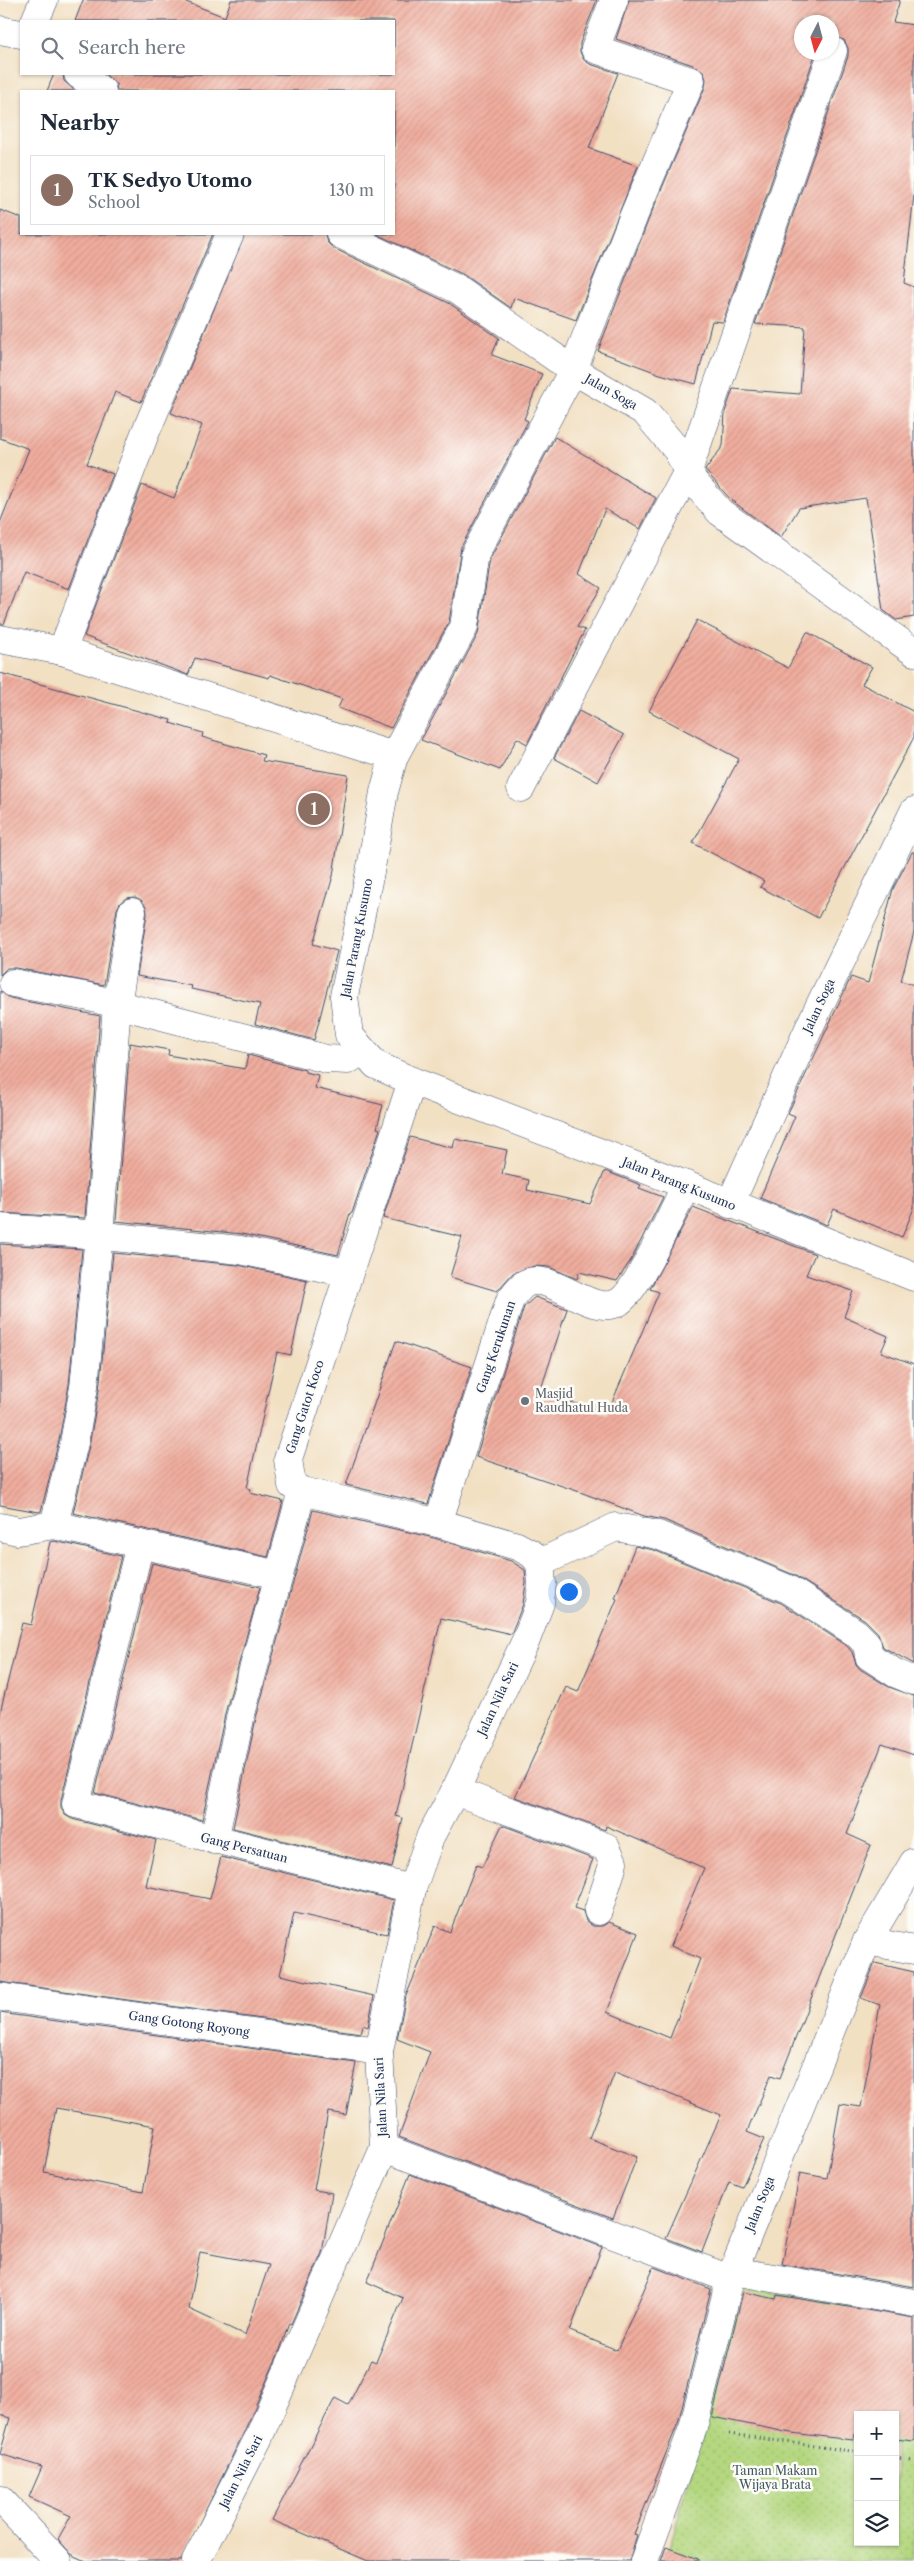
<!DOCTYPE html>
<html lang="en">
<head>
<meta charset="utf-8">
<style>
	:root { --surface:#fff; --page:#f6f6f7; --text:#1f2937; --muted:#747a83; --line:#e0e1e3; --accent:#2563eb }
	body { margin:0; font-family:"Libre Caslon Text",serif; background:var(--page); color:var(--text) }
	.controls { position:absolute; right:15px; bottom:15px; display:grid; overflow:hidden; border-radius:0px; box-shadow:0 1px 4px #0004 }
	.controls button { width:45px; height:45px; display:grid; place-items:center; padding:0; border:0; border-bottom:1px solid var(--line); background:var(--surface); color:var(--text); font:25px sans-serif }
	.compass { position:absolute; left:794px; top:15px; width:45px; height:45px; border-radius:50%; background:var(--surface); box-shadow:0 1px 4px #0004; rotate:186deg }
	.you { position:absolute; left:568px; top:1591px; width:18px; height:18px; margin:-12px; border:4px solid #fff; border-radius:50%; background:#1a73e8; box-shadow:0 0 0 8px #1a73e833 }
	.badge { display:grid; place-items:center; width:32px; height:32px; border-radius:50%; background:var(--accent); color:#fff; font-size:16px; font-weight:700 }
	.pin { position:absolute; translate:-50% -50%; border:2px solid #fff; box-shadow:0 1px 5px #0006 }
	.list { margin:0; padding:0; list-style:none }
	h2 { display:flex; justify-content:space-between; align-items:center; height:65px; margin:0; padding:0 20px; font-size:21px }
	h2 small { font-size:16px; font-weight:400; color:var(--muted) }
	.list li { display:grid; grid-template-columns:32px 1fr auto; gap:15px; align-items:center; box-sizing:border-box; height:70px; margin:0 10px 10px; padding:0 10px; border:1px solid var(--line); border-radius:0px }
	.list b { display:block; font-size:19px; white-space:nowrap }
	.list p { margin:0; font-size:16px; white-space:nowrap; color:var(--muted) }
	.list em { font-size:16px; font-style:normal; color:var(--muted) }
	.icon { flex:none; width:28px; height:28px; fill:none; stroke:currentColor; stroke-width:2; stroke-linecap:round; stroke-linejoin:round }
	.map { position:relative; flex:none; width:914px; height:2561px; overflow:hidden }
	.search { position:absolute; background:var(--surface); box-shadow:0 1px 4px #0004; left:20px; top:20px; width:375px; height:55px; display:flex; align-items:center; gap:12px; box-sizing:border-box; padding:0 18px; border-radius:0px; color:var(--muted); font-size:19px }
	.panel { position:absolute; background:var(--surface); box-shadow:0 1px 4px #0004; left:20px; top:90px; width:375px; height:145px; border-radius:0px }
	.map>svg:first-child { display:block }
	.park { fill:url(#park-dots); stroke:#68836e; fill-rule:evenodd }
	.building { fill:url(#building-hatch); fill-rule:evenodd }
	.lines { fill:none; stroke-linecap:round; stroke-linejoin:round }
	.minor-casing { stroke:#3b4a6d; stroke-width:29 }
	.path { stroke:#3b4a6d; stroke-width:3; stroke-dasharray:1 4; stroke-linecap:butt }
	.minor { stroke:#fff; stroke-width:28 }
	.worship-dot { fill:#6b7280; stroke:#fdfcf7; stroke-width:2 }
	.labels { text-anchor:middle; stroke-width:5; stroke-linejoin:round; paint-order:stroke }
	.street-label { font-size:12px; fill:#1b2f5e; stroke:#fdfcf7 }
	.worship-label { font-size:12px; fill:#5b616d; stroke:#fdfcf7; text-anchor:start }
	.park-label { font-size:12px; fill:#415966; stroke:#fdfcf7 }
</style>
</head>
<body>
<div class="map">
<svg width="914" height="2561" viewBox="0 0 914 2561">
	<defs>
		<pattern id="park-dots" width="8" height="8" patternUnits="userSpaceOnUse" patternTransform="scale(1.25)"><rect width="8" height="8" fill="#b4d77f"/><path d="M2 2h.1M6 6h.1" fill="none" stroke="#9ab970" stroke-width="1.8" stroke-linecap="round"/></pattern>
		<pattern id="building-hatch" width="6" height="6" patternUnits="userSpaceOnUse" patternTransform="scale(1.25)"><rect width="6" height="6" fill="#f0ad9e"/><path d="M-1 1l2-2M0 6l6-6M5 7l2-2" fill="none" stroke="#cd958a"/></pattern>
	</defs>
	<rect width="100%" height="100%" fill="#fdfcf7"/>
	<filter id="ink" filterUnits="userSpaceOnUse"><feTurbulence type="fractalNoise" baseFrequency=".02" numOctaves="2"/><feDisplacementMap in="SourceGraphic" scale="10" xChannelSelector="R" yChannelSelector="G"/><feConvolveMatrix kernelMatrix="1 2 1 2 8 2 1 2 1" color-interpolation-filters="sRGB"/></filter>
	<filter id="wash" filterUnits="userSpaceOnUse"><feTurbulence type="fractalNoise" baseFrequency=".0096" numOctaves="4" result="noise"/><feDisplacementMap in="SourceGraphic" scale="20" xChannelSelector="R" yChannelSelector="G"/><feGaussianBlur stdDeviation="1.12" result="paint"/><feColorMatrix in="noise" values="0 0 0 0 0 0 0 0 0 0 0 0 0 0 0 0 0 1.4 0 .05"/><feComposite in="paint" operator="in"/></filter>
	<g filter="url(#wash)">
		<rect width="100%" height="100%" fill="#f2e0c3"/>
		<path class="park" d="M741,2288l173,26v247h-248zM858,2415h37v127h-37z"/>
		<g id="blocks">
			<g class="building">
				<path d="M83,0h98l44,17 6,-17h366l-17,43v9l4,8 6,4 28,9 -29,75 49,18 -62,154 -62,-22 -3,10 -47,-33 -88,-41h18v-143h-277l-1,-7 -11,-10h289v-53h-319z"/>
				<path d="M629,0h271l-7,22 21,3v170l-10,88 10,4v330l-18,3 -13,-10 -17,-112 -67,10 -18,29 -50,-37 -26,-30 18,-24 2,-34 8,-23 67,5 5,-67 -50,-3 93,-268v-8l-4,-8 -12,-4v-14h-30v30h14l-93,270 -11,-1 -16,63 -36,-10 -62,-23 50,-130 57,-134 1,-8 -3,-8 -7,-5 -80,-27z"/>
				<path d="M54,74h9l1,7 11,10h-28z"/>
				<path d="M0,210l21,8v16h192l-72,168 -26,-10 -28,72 26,10 -44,115 -45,-17 -20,52h-4v-101l29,-74 -29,-11z"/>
				<path d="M245,234h80l2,8 6,6 116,55 50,35 -7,17 50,19 -18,45 4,2 -67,126 -12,75 -58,106 -53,-20 4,-9 -72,-24 -1,3 -74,-20 -7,17 -104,-39 58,-151 32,13 28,-73 -31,-12z"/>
				<path d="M555,437l101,61 -16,31 -35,-20 -26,65 22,14 -24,39 8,3 -58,114 -10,-6 -17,32 -79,-30 57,-106 12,-75z"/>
				<path d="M697,620l91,48 19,-36 65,35 -10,17 52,28v25l-96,181 -58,-31 4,-6 -71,-38 46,-84 -90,-48z"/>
				<path d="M0,673l171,47 -1,3 33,10 -1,4 62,18 -2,6 86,14 -15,101 -20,68 24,7 -23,89 -59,-16 5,-20 -69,-15 1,-3 -55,-10 10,-62 -1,-8 -5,-6 -6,-3 -9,1 -6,5 -3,6 -13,76 -88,-17h-9l-7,7z"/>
				<path d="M579,711l45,24 -26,47 -44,-24z"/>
				<path d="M912,852h2v80l-13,49 13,4v223l-12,29 -68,-28 -7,16 -67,-27 35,-82 -7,-3 63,-136 17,6 25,-94z"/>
				<path d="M0,991l10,7 90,18 -15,202 -85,-5z"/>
				<path d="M130,1043l39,7 -1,5 77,14 3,-14 57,15v2l13,3 -3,13 68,17 -6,23 3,1 -28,84h-2l-12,42 -96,-21 -126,-13z"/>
				<path d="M410,1137l43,11 2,-9 52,11 -5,24 27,6 -2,10 63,14 15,-33 36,14 -2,3 24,9 -32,63 -14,21 -38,-9 -2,7 -28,-12 -15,-1 -21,7 -16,18 -47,-14 12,-40 -79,-19z"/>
				<path d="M693,1207l122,47 -9,21 47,16 -9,26 44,19 -7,16 33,12v300l-31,-17 -5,-14 -13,-13 -71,-45 -130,-55 -20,-4 -64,-24 -104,-35 48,-150 11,-10 32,12 -27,83 67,22 52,-122 -9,-3z"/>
				<path d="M0,1244l82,5 -13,136 -10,55 -18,71 -2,1 -39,-7z"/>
				<path d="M113,1253l125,12 69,15 -16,75 -14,-3 -30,136 4,1 -1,4 33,8 -15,56 -195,-44 16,-67 10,-56z"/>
				<path d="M396,1341l76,26 -44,137 -82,-19z"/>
				<path d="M313,1510l121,28 77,23 14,9 1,13 -3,21 -12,30 -70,-16 -45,198 7,2 -11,50 -159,-40 23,-110z"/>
				<path d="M54,1541l67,15 -60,244v8l4,7 7,4 84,21 -10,46 64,13 11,-42 173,43 -7,34 -93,-21 -14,62 94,21 -6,31 -5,-2 -2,8 -361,-51v-269l22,-90 9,2 19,-83z"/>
				<path d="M635,1546l19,4 127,53 65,42 6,7 4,12 4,5 29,18 25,9v59l-32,-11 -35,90 24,11 -91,233 -9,-3 -24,57 17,7 -22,48 -13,-5 -27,70 -36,-14 55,-123 -106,-43 -26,66 48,19 -24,61 -214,-81 31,-85 -33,-13 9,-43 29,-70 15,6 26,-67 6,2 20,-42 91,34 -19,49 9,3 3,10 7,5h9l7,-4 29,11 -31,79 63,26 30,-79 -29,-13 33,-78 -98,-42 -1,4 -90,-33 51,-110 12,5 39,-93 -2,-1z"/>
				<path d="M152,1563l108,24 -34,123 -24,110 -107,-27z"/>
				<path d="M875,1963l39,9v315l-132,-23 18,-91 27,5 13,-74 21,3 19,-102 -19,-7z"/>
				<path d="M0,2013l356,50 -10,52 -18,-3 -14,78 18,3 -10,60 -31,71 -2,-1 -9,27 -36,82 -63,129h-95l-15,-7 -13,-15 13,-23 -42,-19 13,-30 -42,-13 10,-36 -10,-3zM56,2108l99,18 -12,66 -99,-20zM200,2252l69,13 -24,70 -56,-26z"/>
				<path d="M410,2174l192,73 -32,84 47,19 37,-83 57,22 -33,134 -44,111 3,1 -8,26h-261l-96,-41 63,-122 13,7 23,-45 5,2 27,-64 -36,-16z"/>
				<path d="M743,2292l33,7 1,-4 137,23v123l-19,-2v-24h-37v19h-4l-1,6 -62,-7 -79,-16z"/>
				<path d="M666,2547l32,12v2h-37z"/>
			</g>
		</g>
	</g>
	<g filter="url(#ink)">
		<use href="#blocks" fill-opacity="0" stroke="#3b4a6d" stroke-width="1"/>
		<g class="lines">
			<g class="minor-casing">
				<g id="minor">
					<path d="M35,21l9,-21"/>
					<path d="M0,30l21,4"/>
					<path d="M78,74l24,17"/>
					<path d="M340,234l117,55 116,81 72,42 32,38 17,32 26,30 194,140"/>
					<path d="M0,639l62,12 332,105 -10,36 -12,70 -28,134 5,39 27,30 36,16 274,104 228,92"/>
					<path d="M62,651l82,-215 86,-202"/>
					<path d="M394,756l70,-129 11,-73 98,-184 61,-155 57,-134 -96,-32 19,-49"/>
					<path d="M521,788l167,-317 145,-420"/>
					<path d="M13,983l76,14 237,62 22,1 14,-10"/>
					<path d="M412,1081l-124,378 4,26 10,6 136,32 79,23 15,8 8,9"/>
					<path d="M730,1204l84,-187 100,-206"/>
					<path d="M0,1228l75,5 165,17 108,23"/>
					<path d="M438,1523l72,-223c4,-5 8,-11 13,-15 25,-18 65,31 94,18 20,-9 57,-95 69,-118"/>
					<path d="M54,1525l20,-82 10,-56 15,-152 18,-230 15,-93"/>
					<path d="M0,1527l18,4 36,-6 225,50"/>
					<path d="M140,1544l-64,260 336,85"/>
					<path d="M540,1563l76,-36 42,8 130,54 68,44 11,11 2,12 26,17 19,8"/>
					<path d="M455,1791l151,56 7,15 -1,6 -14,43"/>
					<path d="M214,1840l27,-126 61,-223"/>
					<path d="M867,1941l47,9"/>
					<path d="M0,1997l379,54"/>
					<path d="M384,2148l346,131"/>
					<path d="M733,2271l181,32"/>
					<path d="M0,2499l58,62"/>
					<path d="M196,2561l62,-122 126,-291 -5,-97 33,-162 19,-54 24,-44 71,-151 14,-37 2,-20 -2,-20"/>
					<path d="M644,2561l49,-133 37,-149 137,-338 47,-79"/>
				</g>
			</g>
			<g class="path">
				<path d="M729,2434l129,18"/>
				<path d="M895,2458l19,2"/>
			</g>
			<use href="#minor" class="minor"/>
		</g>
	</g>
	<circle class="worship-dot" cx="525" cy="1401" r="5"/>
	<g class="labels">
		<g class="street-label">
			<text transform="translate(611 392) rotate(30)" y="4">Jalan Soga</text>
			<text transform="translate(357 938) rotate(-79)" y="4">Jalan Parang Kusumo</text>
			<text transform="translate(819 1006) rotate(-65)" y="4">Jalan Soga</text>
			<text transform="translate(679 1184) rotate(22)" y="4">Jalan Parang Kusumo</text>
			<text transform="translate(496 1347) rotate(-71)" y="4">Gang Kerukunan</text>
			<text transform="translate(305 1407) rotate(-72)" y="4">Gang Gatot Koco</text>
			<text transform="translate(498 1699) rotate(-65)" y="4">Jalan Nila Sari</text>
			<text transform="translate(244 1848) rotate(14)" y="4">Gang Persatuan</text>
			<text transform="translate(189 2024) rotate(8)" y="4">Gang Gotong Royong</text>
			<text transform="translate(381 2097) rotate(-93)" y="4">Jalan Nila Sari</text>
			<text transform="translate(760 2204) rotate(-68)" y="4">Jalan Soga</text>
			<text transform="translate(241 2472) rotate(-63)" y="4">Jalan Nila Sari</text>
		</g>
		<g class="worship-label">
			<text x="535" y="1398">Masjid<tspan x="535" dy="14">Raudhatul Huda</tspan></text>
		</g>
		<g class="park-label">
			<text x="775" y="2475">Taman Makam<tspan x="775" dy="14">Wijaya Brata</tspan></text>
		</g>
	</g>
</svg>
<div class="controls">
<button>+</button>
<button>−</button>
<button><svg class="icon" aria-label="layers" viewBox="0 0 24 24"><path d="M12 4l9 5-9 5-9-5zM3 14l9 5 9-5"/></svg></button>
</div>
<svg class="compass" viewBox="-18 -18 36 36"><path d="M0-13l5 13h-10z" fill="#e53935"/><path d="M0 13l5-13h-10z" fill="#747a83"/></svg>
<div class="you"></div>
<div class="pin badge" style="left:314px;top:809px;background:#8d6e63">1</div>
<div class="search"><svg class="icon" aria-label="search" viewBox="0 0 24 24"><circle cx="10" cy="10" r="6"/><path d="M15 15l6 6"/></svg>Search here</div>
<section class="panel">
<h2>Nearby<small></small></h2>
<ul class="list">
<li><span class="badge" style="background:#8d6e63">1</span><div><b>TK Sedyo Utomo</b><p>School</p></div><em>130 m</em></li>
</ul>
</section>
</div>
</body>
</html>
